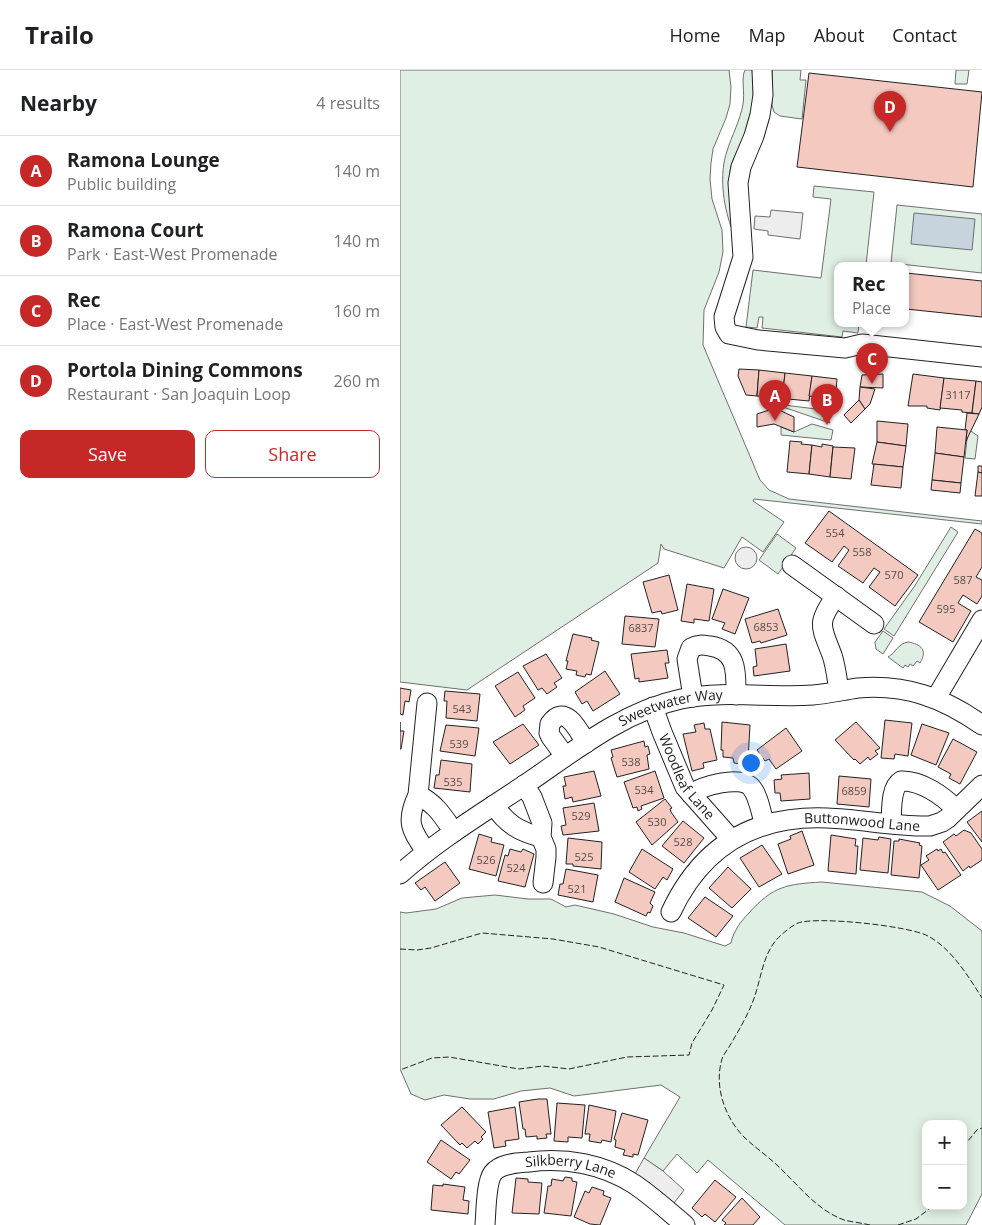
<!DOCTYPE html>
<html lang="en">
<head>
<meta charset="utf-8">
<style>
	:root { --surface:#fff; --page:#f2f2f2; --text:#202124; --muted:#757577; --line:#e0e0e0; --accent:#c62828 }
	body { margin:0; font-family:"Open Sans",sans-serif; background:var(--page); color:var(--text) }
	.controls { position:absolute; right:15px; bottom:15px; display:grid; overflow:hidden; border-radius:10px; box-shadow:0 2px 12px #0003 }
	.controls button { width:45px; height:45px; display:grid; place-items:center; padding:0; border:0; border-bottom:1px solid var(--line); background:var(--surface); color:var(--text); font:25px sans-serif }
	.you { position:absolute; left:350px; top:692px; width:18px; height:18px; margin:-12px; border:4px solid #fff; border-radius:50%; background:#1a73e8; box-shadow:0 0 0 8px #1a73e833 }
	.badge { display:grid; place-items:center; width:32px; height:32px; border-radius:50%; background:var(--accent); color:#fff; font-size:16px; font-weight:700 }
	.pin { position:absolute; translate:-50% -41px; filter:drop-shadow(0 1px 2px #0008) }
	.pin::after { content:''; position:absolute; top:26px; width:18px; height:15px; background:inherit; clip-path:polygon(0 0,100% 0,50% 100%) }
	.popup { position:absolute; left:434px; top:192px; width:75px; height:65px; box-sizing:border-box; display:grid; place-content:center; border-radius:10px; background:var(--surface); filter:drop-shadow(0 1px 4px #0005); font-size:16px; white-space:nowrap; color:var(--muted) }
	.popup b { font-size:19px; color:var(--text) }
	.popup::after { content:''; position:absolute; left:50%; top:100%; margin-left:-10px; border:10px solid transparent; border-top-color:var(--surface) }
	.list { margin:0; padding:0; list-style:none }
	h2 { display:flex; justify-content:space-between; align-items:center; height:65px; margin:0; padding:0 20px; font-size:21px }
	h2 small { font-size:16px; font-weight:400; color:var(--muted) }
	.list li { display:grid; grid-template-columns:32px 1fr auto; gap:15px; align-items:center; box-sizing:border-box; height:70px; padding:0 20px; border-top:1px solid var(--line) }
	.list b { display:block; font-size:19px; white-space:nowrap }
	.list p { margin:0; font-size:16px; white-space:nowrap; color:var(--muted) }
	.list em { font-size:16px; font-style:normal; color:var(--muted) }
	.actions { display:flex; gap:10px; padding:15px 20px }
	.actions a { flex:1; padding:11px 0; border:1px solid var(--accent); border-radius:10px; text-align:center; font-size:18px; color:var(--accent) }
	.actions .main { background:var(--accent); color:#fff }
	.map { position:relative; flex:none; width:582px; height:1155px; overflow:hidden }
	header { display:flex; align-items:center; gap:30px; box-sizing:border-box; height:70px; padding:0 25px; background:var(--surface); border-bottom:1px solid var(--line) }
	header strong { font-size:24px }
	nav { display:flex; gap:28px; margin-inline-start:auto; font-size:18px }
	main { display:flex }
	aside { flex:1; background:var(--surface) }
	.map>svg:first-child { display:block }
	.green { fill:#e0efe3; stroke:#6f6f6f; fill-rule:evenodd }
	.parking { fill:#ededed; stroke:#6f6f6f }
	.water { fill:#c7d3dd; stroke:#6f6f6f }
	.building { fill:#f3c9c0; stroke:#222 }
	.lines { fill:none; stroke-linecap:round; stroke-linejoin:round }
	.minor-casing { stroke:#222; stroke-width:21 }
	.minor { stroke:#fff; stroke-width:19 }
	.fence { stroke:#222; stroke-width:1; stroke-dasharray:6 2.5; stroke-linecap:butt }
	.labels { text-anchor:middle; stroke-width:4; stroke-linejoin:round; paint-order:stroke }
	.number-label { font-size:11px; fill:#564c4a }
	.street-label { font-size:14px; fill:#222; stroke:#fff }
</style>
</head>
<body>
<header>
<strong>Trailo</strong>
<nav><a>Home</a><a>Map</a><a>About</a><a>Contact</a></nav>
</header>
<main>
<aside>
<h2>Nearby<small>4 results</small></h2>
<ul class="list">
<li><span class="badge">A</span><div><b>Ramona Lounge</b><p>Public building</p></div><em>140 m</em></li>
<li><span class="badge">B</span><div><b>Ramona Court</b><p>Park · East-West Promenade</p></div><em>140 m</em></li>
<li><span class="badge">C</span><div><b>Rec</b><p>Place · East-West Promenade</p></div><em>160 m</em></li>
<li><span class="badge">D</span><div><b>Portola Dining Commons</b><p>Restaurant · San Joaquin Loop</p></div><em>260 m</em></li>
</ul>
<div class="actions"><a class="main">Save</a><a>Share</a></div>
</aside>
<div class="map">
<svg width="582" height="1155" viewBox="0 0 582 1155">
	<rect width="100%" height="100%" fill="#fff"/>
	<g class="green">
		<path d="M0,0h329l2,17 -1,17 -4,14 -13,31 -2,14 -1,16 2,20 10,31 1,22 -4,20 -15,38 -1,35 57,135 9,10 20,9 193,22v3l-228,-25 -1,2 31,21 -21,30 -21,-15 -18,31 -60,-19 -3,-5 -3,19 -191,127 -67,-8z"/>
		<path d="M345,0h7c3,22 1,43 -7,64 -4,11 -11,21 -14,32 -5,21 2,40 0,61 -8,-24 -12,-52 -4,-76 5,-16 13,-30 16,-47 2,-10 -2,-27 2,-34z"/>
		<path d="M372,0h29l-1,10h6l-4,39 -22,-3 -6,-4 -2,-7z"/>
		<path d="M556,0h13l-2,14h-12z"/>
		<path d="M414,116l60,6 -8,73h-28v58h21l-1,10 -15,-2 -1,6 -80,-9 1,-11h-4l-2,11 -11,-1 7,-57 68,8 10,-79 -18,-2z"/>
		<path d="M497,135l85,9v59l-91,-10z"/>
		<path d="M384,335l40,5 6,13 -47,-16z"/>
		<path d="M412,354l21,6 -2,10 -50,-5v-8l13,5z"/>
		<path d="M568,359l10,7 -3,23 -10,-1z"/>
		<path d="M551,457l7,5 -64,104 -10,-7 30,-42z"/>
		<path d="M377,464l19,14 -18,26 -19,-14z"/>
		<path d="M483,561l10,7 -10,16 -7,-5 -1,-7z"/>
		<path d="M508,572c13,2 20,8 12,21l-3,-2 -4,5 -3,-2 -2,3 -3,-2 -2,3 -15,-11c8,-4 9,-13 20,-15z"/>
		<path d="M422,812l100,10 28,14 32,25v263l-16,31h-181l-77,-65 -11,13 -20,-19 -14,17 -19,-13 36,-61 -19,-12 -87,11 -24,-8 -29,3 -27,8h-24l-26,-4 -19,5 -14,-6 -11,-25v-157l6,1 30,-4 26,-11 33,-3 33,4h23l15,8 9,-2 39,9 39,13 31,6 41,13 6,-3c2,-11 10,-22 18,-30 24,-27 38,-29 73,-31zM526,1054h37v82h-37z"/>
	</g>
	<g class="parking">
		<path d="M371,140l32,3 -3,26 -32,-4v-4l-14,-2 1,-13 15,1z"/>
		<circle cx="346" cy="488" r="11"/>
		<path d="M244,1088l19,13 21,19 -10,13 -39,-29z"/>
	</g>
	<path class="water" d="M514,143l61,6 -3,31 -61,-6z"/>
	<g class="building">
		<path d="M409,3l173,19 -9,95 -176,-20z"/>
		<path d="M506,203l76,8v36l-76,-8z"/>
		<path d="M339,299l20,1 -2,26 -11,-1 -8,-19z"/>
		<path d="M359,300l26,3 -2,18 -6,-1v8l-20,-2z"/>
		<path d="M385,303l27,3 -3,25 -21,-2v-8h-5z"/>
		<path d="M483,304v14l-23,-1 2,-12z"/>
		<path d="M513,304l31,4 -4,32 -13,-2v-2h-19z"/>
		<path d="M412,306l25,3 -2,25 -21,-2 1,-5 -6,-1z"/>
		<path d="M544,308l32,3 -4,32 -10,-1v-2l-22,-2z"/>
		<path d="M576,311l6,1v25l-3,7 -7,-1z"/>
		<path d="M460,317l15,2 -5,15 -5,5 -6,-9z"/>
		<path d="M459,330l6,9 -14,14 -7,-8z"/>
		<path d="M375,338l19,9v15l-20,-8 -17,3v-13z"/>
		<path d="M567,343l12,1 -13,27 1,-11h-2z"/>
		<path d="M477,351l31,3 -2,22 -29,-4z"/>
		<path d="M537,357l30,3 -3,27 -29,-4z"/>
		<path d="M390,371l12,1 -1,2 11,1 -3,29 -22,-2z"/>
		<path d="M477,372l29,4 -3,21 -31,-3z"/>
		<path d="M422,374l11,2 -3,31 -21,-3 3,-29 10,2z"/>
		<path d="M433,377l22,1 -4,31 -21,-2z"/>
		<path d="M535,383l29,4 -3,26 -29,-3z"/>
		<path d="M474,394l29,3 -2,21 -30,-3z"/>
		<path d="M578,396h4v7l-4,-1z"/>
		<path d="M578,402l4,1v23h-7z"/>
		<path d="M532,410l29,3 -1,10 -29,-3z"/>
		<path d="M429,441l89,64 -23,31 -26,-19 11,-15 -6,-4 -11,15 -25,-17 11,-16 -5,-4 -12,16 -27,-19z"/>
		<path d="M575,459l7,4v34l-6,10 6,3v16l-5,8 -14,-9 -5,8 13,8 -18,31 -34,-20z"/>
		<path d="M269,505l9,35 -16,4 -1,-3 -9,2 -9,-31z"/>
		<path d="M287,514l27,5 -5,32 -15,-2v4l-13,-2z"/>
		<path d="M323,519l26,9 -14,36 -13,-5 3,-6 -13,-4z"/>
		<path d="M378,539l9,26 -26,8 -1,-2 -8,2 -7,-24z"/>
		<path d="M225,546l34,3 -4,28 -33,-3z"/>
		<path d="M173,564l19,4 -1,2 8,2 -8,33 -5,-1 -1,3 -9,-2 1,-4 -11,-2 2,-8h-2z"/>
		<path d="M386,574l4,27 -36,5 -1,-9 4,-1 -2,-17z"/>
		<path d="M267,580l2,13h-4l3,15 -29,4v-4l-4,1 -4,-25z"/>
		<path d="M146,584l16,24 -8,5 3,4 -10,7 -5,-6 -4,2 -15,-24z"/>
		<path d="M205,601l15,23 -27,17 -6,-10 -5,3 -7,-12z"/>
		<path d="M118,602l17,26 -12,8 2,4 -10,7 -20,-31z"/>
		<path d="M0,618l11,2 -2,12 -4,-1 -2,14 -3,-1z"/>
		<path d="M45,621l35,3 -3,27 -31,-3 1,-17h-3z"/>
		<path d="M485,650l27,3 -4,33 -13,-2 -1,5 -13,-1z"/>
		<path d="M0,652v9h4l-3,18h-1z"/>
		<path d="M322,652l28,3 -2,35h-5l-1,4 -8,-1 -1,-5 -10,-1v-7h-2z"/>
		<path d="M456,652l24,26 -5,3 3,3 -8,6 -2,-3 -8,7 -5,-5 -1,1 -19,-20z"/>
		<path d="M304,653l1,6h5l7,31 -14,3 1,5 -12,3 -9,-37 13,-2 -2,-7z"/>
		<path d="M123,654l16,21 -29,19 -17,-22z"/>
		<path d="M522,654l27,9 -13,32 -25,-10z"/>
		<path d="M46,655l33,3 -4,28 -35,-5z"/>
		<path d="M386,658l16,23 -26,18 -7,-10 -4,2 -8,-11z"/>
		<path d="M553,669l24,13 -17,32 -11,-6 2,-4 -13,-7z"/>
		<path d="M244,671l1,6 3,-1 2,8 -3,1 2,14 -32,8 -6,-19 2,-1 -2,-7z"/>
		<path d="M41,690l31,4 -2,28 -36,-4 2,-13h3z"/>
		<path d="M194,701l7,25 -28,6 -1,-5 -7,2 -2,-13h3l-2,-9z"/>
		<path d="M255,701l9,27 -23,8 1,3 -4,2 -1,-4 -4,1 -9,-26z"/>
		<path d="M409,703l1,26 -29,2 -1,-8h-5l-1,-13 8,-1 -1,-4z"/>
		<path d="M439,706l32,3 -2,28 -32,-3z"/>
		<path d="M265,729l7,9 -2,1 1,3 7,10 -26,23 -16,-23z"/>
		<path d="M194,733l5,28 -36,4 -2,-9 5,-1 -3,-17z"/>
		<path d="M582,741v31l-15,-20z"/>
		<path d="M283,751l21,17 -20,25 -22,-17z"/>
		<path d="M564,760l7,3 11,16v11l-12,8 -1,-2 -6,5 -20,-29 11,-8 2,2z"/>
		<path d="M402,761l12,34 -26,9 -10,-30 13,-5 -1,-3z"/>
		<path d="M79,764l13,4 -1,4 13,3 -8,31 -27,-7z"/>
		<path d="M431,765l25,4 -1,7h3l-2,28 -28,-3z"/>
		<path d="M479,767l12,2 -3,34 -28,-3 3,-32 15,2z"/>
		<path d="M168,768l34,4 -1,27 -28,-3v-2h-7z"/>
		<path d="M499,769l21,4 -1,2 3,1 -3,32 -28,-3 3,-34h5z"/>
		<path d="M362,775l20,29 -23,13 -19,-29z"/>
		<path d="M110,779l11,3 2,-3 11,5 -9,33 -27,-6 7,-26 3,1z"/>
		<path d="M242,779l31,20 -6,11 -4,-3 -8,12 -26,-17z"/>
		<path d="M537,779l1,2 3,-2 2,4 2,-1 16,23 -23,15 -17,-25 8,-5 -3,-4z"/>
		<path d="M45,792l15,21 -25,18 -10,-14 -4,3 -6,-7z"/>
		<path d="M328,797l23,22 -19,19 -23,-20z"/>
		<path d="M166,799l32,6 -5,27 -35,-7 2,-11h3z"/>
		<path d="M224,808l31,14 -5,11 3,3 -3,7 -2,-1 -2,4 -31,-14z"/>
		<path d="M305,827l28,19 -17,21 -28,-19z"/>
		<path d="M138,1029h9l4,35h-5l1,4 -10,1v-3l-11,1 -1,-8h-2l-4,-27z"/>
		<path d="M157,1033l28,2 -3,33 -14,-1v5l-14,-1z"/>
		<path d="M189,1035l27,6 -5,31 -9,-2 -1,3 -12,-2 1,-7h-5z"/>
		<path d="M62,1037l24,25 -5,5 2,2 -5,5 -3,-3 -8,7 -5,-5 -2,2 -19,-20z"/>
		<path d="M115,1037l4,32 -14,2 1,5 -12,2 -6,-36z"/>
		<path d="M222,1043l26,7 -10,35 -5,-1v3l-10,-2 2,-5 -10,-3 1,-7 -2,-1z"/>
		<path d="M41,1070l29,20 -11,14 -3,-2 -5,7 -24,-17z"/>
		<path d="M165,1107l7,1v3l5,1 -6,34 -27,-3 4,-27h3l1,-7 11,2z"/>
		<path d="M116,1108l12,1v3l14,1 -3,31 -27,-1z"/>
		<path d="M315,1110l21,17 -21,25 -10,-8 -3,3 -10,-9z"/>
		<path d="M43,1114l22,3 -2,13 6,1 -1,13 -37,-4 2,-25 10,1z"/>
		<path d="M192,1117l12,4 -1,4 8,3 -11,27 -10,-1 -16,-7 11,-26 4,2z"/>
		<path d="M342,1128l18,19 -7,8h-29l2,-2 -4,-3z"/>
	</g>
	<g class="lines">
		<g class="minor-casing">
			<g id="minor">
				<path d="M362,0l1,25 -3,20 -6,21 -13,31 -3,16 5,74 -19,60 1,10 4,7 29,6 87,8 17,-4 120,13"/>
				<path d="M392,495l82,59"/>
				<path d="M436,526c-20,28 -15,30 -4,59 4,12 5,24 7,36"/>
				<path d="M293,627l-6,-38 4,-11c7,-4 12,-3 19,-2 28,4 26,27 26,49"/>
				<path d="M536,628l46,-78"/>
				<path id="s1" d="M253,637l9,25 23,55 46,52"/>
				<path d="M165,686l-14,-19 -2,-4 1,-9c15,-22 29,7 36,19"/>
				<path d="M124,715l8,12 10,26 -1,14 5,12v8l-3,26"/>
				<path d="M291,724c11,-8 49,-19 60,-7 8,9 10,27 14,38"/>
				<path d="M18,725c18,9 24,20 36,37"/>
				<path d="M94,735c12,19 26,27 47,32"/>
				<path d="M491,753c1,-12 -1,-35 10,-42 20,-1 42,15 55,28"/>
				<path d="M26,781c-16,-21 -20,-31 -8,-56l9,-92"/>
				<path id="s2" d="M0,804c38,-34 81,-60 123,-88 49,-33 98,-74 158,-87 44,-9 88,-1 132,-4 15,-1 30,-5 45,-7 48,-4 86,10 124,37"/>
				<path id="s3" d="M271,842c31,-66 83,-97 156,-94 34,1 69,9 103,8l12,-4 6,-4 34,-33"/>
				<path id="s4" d="M85,1155c1,-12 1,-43 8,-52 8,-10 25,-10 36,-11 36,-5 74,2 105,22 18,12 34,27 51,41"/>
			</g>
		</g>
		<use href="#minor" class="minor"/>
		<g class="fence">
			<path d="M0,879l17,1 14,-2 51,-15 71,6 46,8 125,38 -12,25 -20,33 -3,12 -62,2 -58,12 -26,-3 -24,3 -70,-12 -17,1 -32,12"/>
			<path d="M563,1077l14,-17 5,-2"/>
			<path d="M470,1155c-8,-2 -18,-3 -26,-5 -27,-10 -44,-33 -64,-52 -12,-12 -26,-21 -37,-32 -19,-20 -29,-51 -21,-77 2,-6 7,-11 10,-17 7,-12 14,-24 19,-36 10,-22 10,-49 26,-67 5,-5 14,-13 21,-16 19,-7 112,3 130,13 24,13 40,40 54,62"/>
			<path d="M498,1155l18,-6 17,-13"/>
		</g>
	</g>
	<g class="labels">
		<g class="number-label">
			<text x="558" y="329">3117</text>
			<text x="435" y="467">554</text>
			<text x="462" y="486">558</text>
			<text x="494" y="509">570</text>
			<text x="563" y="514">587</text>
			<text x="546" y="543">595</text>
			<text x="366" y="561">6853</text>
			<text x="241" y="562">6837</text>
			<text x="62" y="643">543</text>
			<text x="59" y="678">539</text>
			<text x="231" y="696">538</text>
			<text x="53" y="716">535</text>
			<text x="244" y="724">534</text>
			<text x="454" y="725">6859</text>
			<text x="181" y="750">529</text>
			<text x="257" y="756">530</text>
			<text x="283" y="776">528</text>
			<text x="184" y="791">525</text>
			<text x="86" y="794">526</text>
			<text x="116" y="802">524</text>
			<text x="177" y="823">521</text>
		</g>
		<g class="street-label">
			<text dy="5" stroke="none"><textPath href="#s2" startOffset="321">Sweetwater Way</textPath></text>
			<text dy="5" stroke="none"><textPath href="#s1" startOffset="78">Woodleaf Lane</textPath></text>
			<text dy="5" stroke="none"><textPath href="#s3" startOffset="230">Buttonwood Lane</textPath></text>
			<text dy="5" stroke="none"><textPath href="#s4" startOffset="134">Silkberry Lane</textPath></text>
		</g>
	</g>
</svg>
<div class="controls">
<button>+</button>
<button>−</button>
</div>
<div class="you"></div>
<div class="pin badge" style="left:375px;top:351px">A</div>
<div class="pin badge" style="left:427px;top:355px">B</div>
<div class="pin badge" style="left:472px;top:314px">C</div>
<div class="popup"><b>Rec</b>Place</div>
<div class="pin badge" style="left:490px;top:62px">D</div>
</div>
</main>
</body>
</html>
